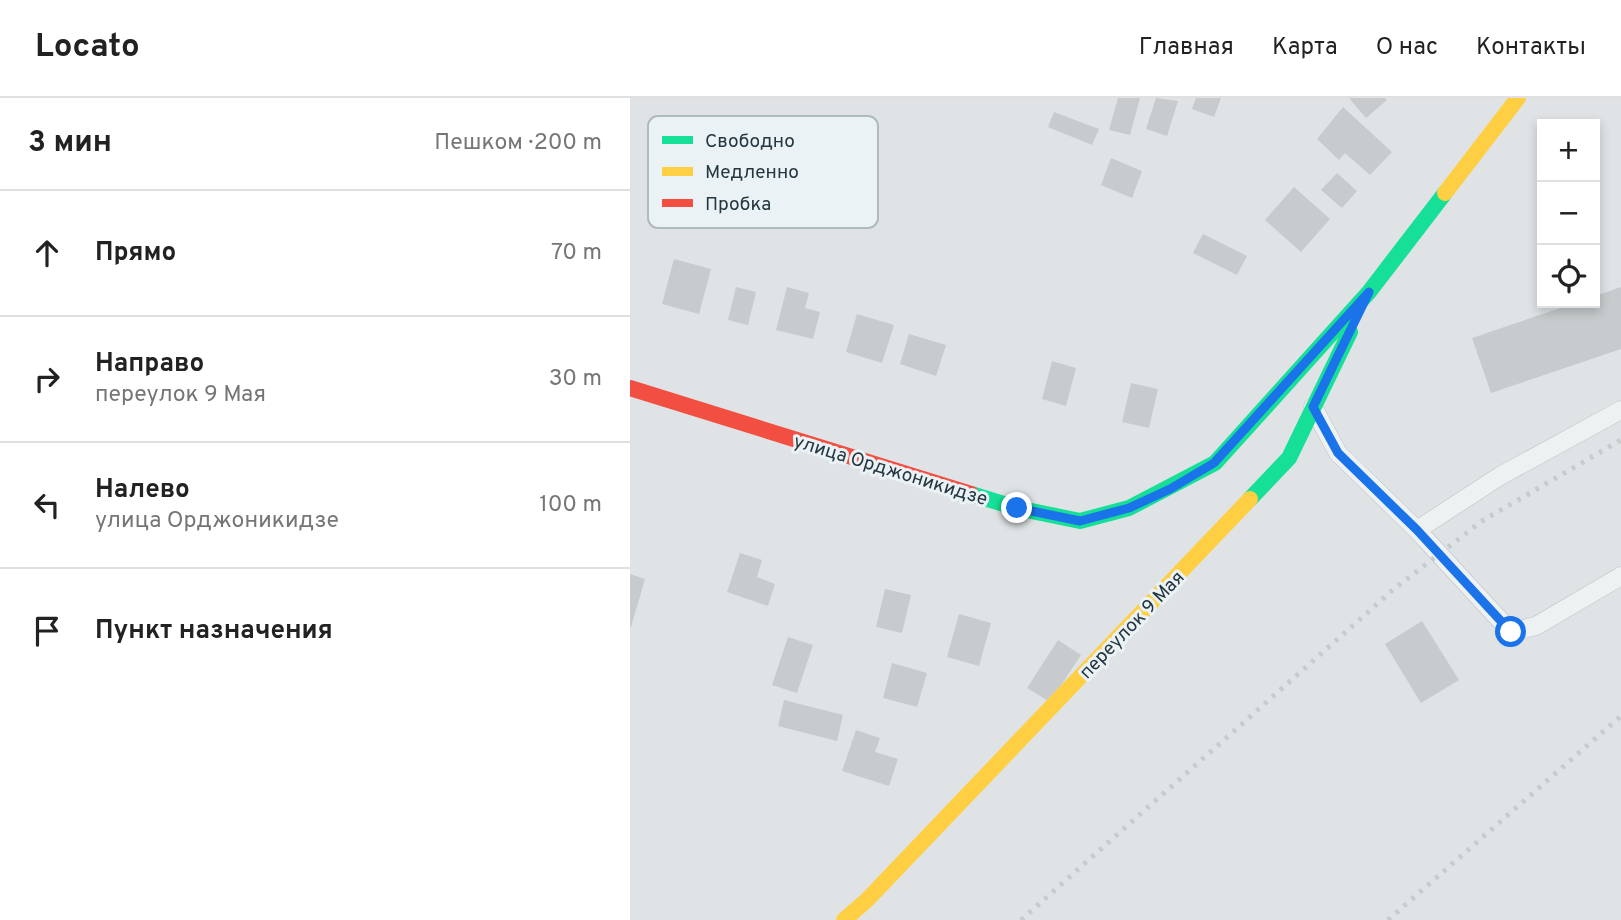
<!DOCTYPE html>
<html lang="ru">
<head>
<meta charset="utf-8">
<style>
	:root { --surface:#fff; --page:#f6f6f6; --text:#222; --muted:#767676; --line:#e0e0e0 }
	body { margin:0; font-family:Overpass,sans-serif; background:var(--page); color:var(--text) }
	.controls { position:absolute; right:21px; top:21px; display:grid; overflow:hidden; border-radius:0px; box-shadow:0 4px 10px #0003 }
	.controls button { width:63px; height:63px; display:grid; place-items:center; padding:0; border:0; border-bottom:2px solid var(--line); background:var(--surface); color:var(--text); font:35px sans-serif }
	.stop { position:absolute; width:21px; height:21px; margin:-16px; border:5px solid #1a73e8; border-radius:50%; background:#fff }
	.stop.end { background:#1a73e8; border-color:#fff; box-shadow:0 2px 7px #0008 }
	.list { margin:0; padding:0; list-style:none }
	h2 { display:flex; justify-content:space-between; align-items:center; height:91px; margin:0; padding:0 28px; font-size:30px }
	h2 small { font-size:23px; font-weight:400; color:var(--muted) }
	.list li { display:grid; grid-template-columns:46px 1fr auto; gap:21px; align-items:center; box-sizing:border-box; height:126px; padding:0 28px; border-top:2px solid var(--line) }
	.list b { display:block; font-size:26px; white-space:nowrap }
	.list p { margin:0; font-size:23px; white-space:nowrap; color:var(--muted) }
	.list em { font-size:23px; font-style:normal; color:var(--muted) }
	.icon { flex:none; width:38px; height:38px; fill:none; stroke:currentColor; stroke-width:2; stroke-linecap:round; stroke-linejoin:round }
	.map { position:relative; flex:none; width:991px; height:822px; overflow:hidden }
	header { display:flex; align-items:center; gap:42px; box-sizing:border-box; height:98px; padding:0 35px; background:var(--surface); border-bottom:2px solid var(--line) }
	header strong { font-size:33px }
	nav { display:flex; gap:38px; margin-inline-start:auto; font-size:24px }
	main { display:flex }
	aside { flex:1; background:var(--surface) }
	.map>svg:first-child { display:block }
	.building { fill:#c7cbcd }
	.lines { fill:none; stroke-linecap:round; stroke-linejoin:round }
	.lane-casing { stroke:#bdc1c3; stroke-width:19 }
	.lane { stroke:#eef1f2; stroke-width:18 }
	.fast { stroke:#16e098; stroke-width:16 }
	.slow { stroke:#ffcf43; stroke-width:16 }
	.jam { stroke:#f24e42; stroke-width:16 }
	.rail { stroke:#c7cbcd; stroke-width:5; stroke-dasharray:3.5 7; stroke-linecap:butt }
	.route { stroke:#1a73e8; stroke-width:9 }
	.labels { text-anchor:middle; stroke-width:6; stroke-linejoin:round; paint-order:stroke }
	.street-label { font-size:19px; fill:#24363f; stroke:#ebf2f5 }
	.key { fill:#ebf2f5; stroke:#afbabe; stroke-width:2 }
	.key-label { font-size:19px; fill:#24363f }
</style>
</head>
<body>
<header>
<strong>Locato</strong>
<nav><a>Главная</a><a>Карта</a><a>О нас</a><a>Контакты</a></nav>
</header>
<main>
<aside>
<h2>3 мин<small>Пешком · 200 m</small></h2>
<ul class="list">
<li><svg class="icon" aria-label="ahead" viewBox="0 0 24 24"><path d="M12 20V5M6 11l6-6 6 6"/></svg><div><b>Прямо</b></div><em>70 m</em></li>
<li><svg class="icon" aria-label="right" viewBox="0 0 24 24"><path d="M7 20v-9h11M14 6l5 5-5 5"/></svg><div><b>Направо</b><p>переулок 9 Мая</p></div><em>30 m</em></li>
<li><svg class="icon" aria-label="left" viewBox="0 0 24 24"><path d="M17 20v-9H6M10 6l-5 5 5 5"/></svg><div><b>Налево</b><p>улица Орджоникидзе</p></div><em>100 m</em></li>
<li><svg class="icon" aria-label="arrive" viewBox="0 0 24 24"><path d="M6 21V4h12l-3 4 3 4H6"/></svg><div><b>Пункт назначения</b></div></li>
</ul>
</aside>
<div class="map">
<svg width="991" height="822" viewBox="0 0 991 822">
	<rect width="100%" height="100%" fill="#dfe3e5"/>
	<g class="building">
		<path d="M488,0h22l-10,37 -21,-5z"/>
		<path d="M526,0l22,3 -11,35 -21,-7z"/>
		<path d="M566,0h25l-7,19 -22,-8z"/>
		<path d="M719,0h36l2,2 -21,18z"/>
		<path d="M713,9l49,45 -22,23 -25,-22 -6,7 -22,-21z"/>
		<path d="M424,14l45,17 -7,16 -44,-18z"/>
		<path d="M481,60l31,13 -10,27 -31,-13z"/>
		<path d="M707,75l20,18 -15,17 -21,-18z"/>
		<path d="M664,89l36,32 -29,33 -36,-32z"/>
		<path d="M573,136l44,22 -10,19 -44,-22z"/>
		<path d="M44,161l37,10 -12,45 -37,-10z"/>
		<path d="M106,189l20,5 -8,33 -20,-5z"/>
		<path d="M157,189l22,6 -4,15 15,4 -7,27 -37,-9z"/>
		<path d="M991,189v62l-130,44 -19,-55 103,-35h20v-7z"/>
		<path d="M227,216l37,11 -12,38 -36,-11z"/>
		<path d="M279,236l37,11 -10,31 -36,-12z"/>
		<path d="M422,263l24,7 -10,38 -24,-7z"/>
		<path d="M501,285l27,6 -9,39 -27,-6z"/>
		<path d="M110,455l22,7 -5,17 18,7 -7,22 -41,-14z"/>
		<path d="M0,476l15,5 -14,48h-1z"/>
		<path d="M255,491l26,6 -9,38 -26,-6z"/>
		<path d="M329,516l32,9 -12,43 -32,-9z"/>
		<path d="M792,523l37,59 -38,23 -36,-59z"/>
		<path d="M158,539l25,8 -16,48 -25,-8z"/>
		<path d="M428,542l23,15 -31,47 -23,-14z"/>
		<path d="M262,565l35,10 -10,34 -34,-9z"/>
		<path d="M154,602l59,15 -6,26 -59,-15z"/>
		<path d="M226,632l24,8 -5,14 23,7 -9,27 -47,-15z"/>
	</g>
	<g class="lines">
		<g class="lane-casing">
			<g id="lane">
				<path d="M683,309l25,46 79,77 94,102 25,-6 85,-50"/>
				<path d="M787,432l83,-54 121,-66"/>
			</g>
		</g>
		<use href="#lane" class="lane"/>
		<g class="fast">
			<path d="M341,396l46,14 63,13 49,-13 86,-45 154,-171 76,-99"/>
			<path d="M620,401l39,-41 61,-126"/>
		</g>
		<g class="slow">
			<path d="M815,95l73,-95"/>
			<path d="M214,822l23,-20 383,-401"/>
		</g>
		<path class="jam" d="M0,290l341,106"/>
		<g class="rail">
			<path d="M391,822l373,-331 88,-68 139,-81"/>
			<path d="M758,822l233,-204"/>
		</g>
	</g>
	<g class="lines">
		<path class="route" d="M387,410l63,13 49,-13 41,-19 44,-26 155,-171 -56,115 25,46 79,77 94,102"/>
	</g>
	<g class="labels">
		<g class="street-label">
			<text transform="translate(261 371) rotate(17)" y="7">улица Орджоникидзе</text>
			<text transform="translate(501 526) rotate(-46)" y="7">переулок 9 Мая</text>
		</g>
	</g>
	<rect x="18" y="18" width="230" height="112" rx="10" class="key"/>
	<rect x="32" y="38" width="31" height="8" fill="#16e098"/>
	<rect x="32" y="69" width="31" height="9" fill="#ffcf43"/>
	<rect x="32" y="101" width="31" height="8" fill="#f24e42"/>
	<g class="key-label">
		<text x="75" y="49">Свободно</text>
		<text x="75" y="80">Медленно</text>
		<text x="75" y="112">Пробка</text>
	</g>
</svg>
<div class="controls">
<button>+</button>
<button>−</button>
<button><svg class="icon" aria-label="locate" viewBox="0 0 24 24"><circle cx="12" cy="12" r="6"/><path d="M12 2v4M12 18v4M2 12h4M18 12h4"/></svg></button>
</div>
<div class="stop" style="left:881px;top:534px"></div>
<div class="stop end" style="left:387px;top:410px"></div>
</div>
</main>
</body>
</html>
